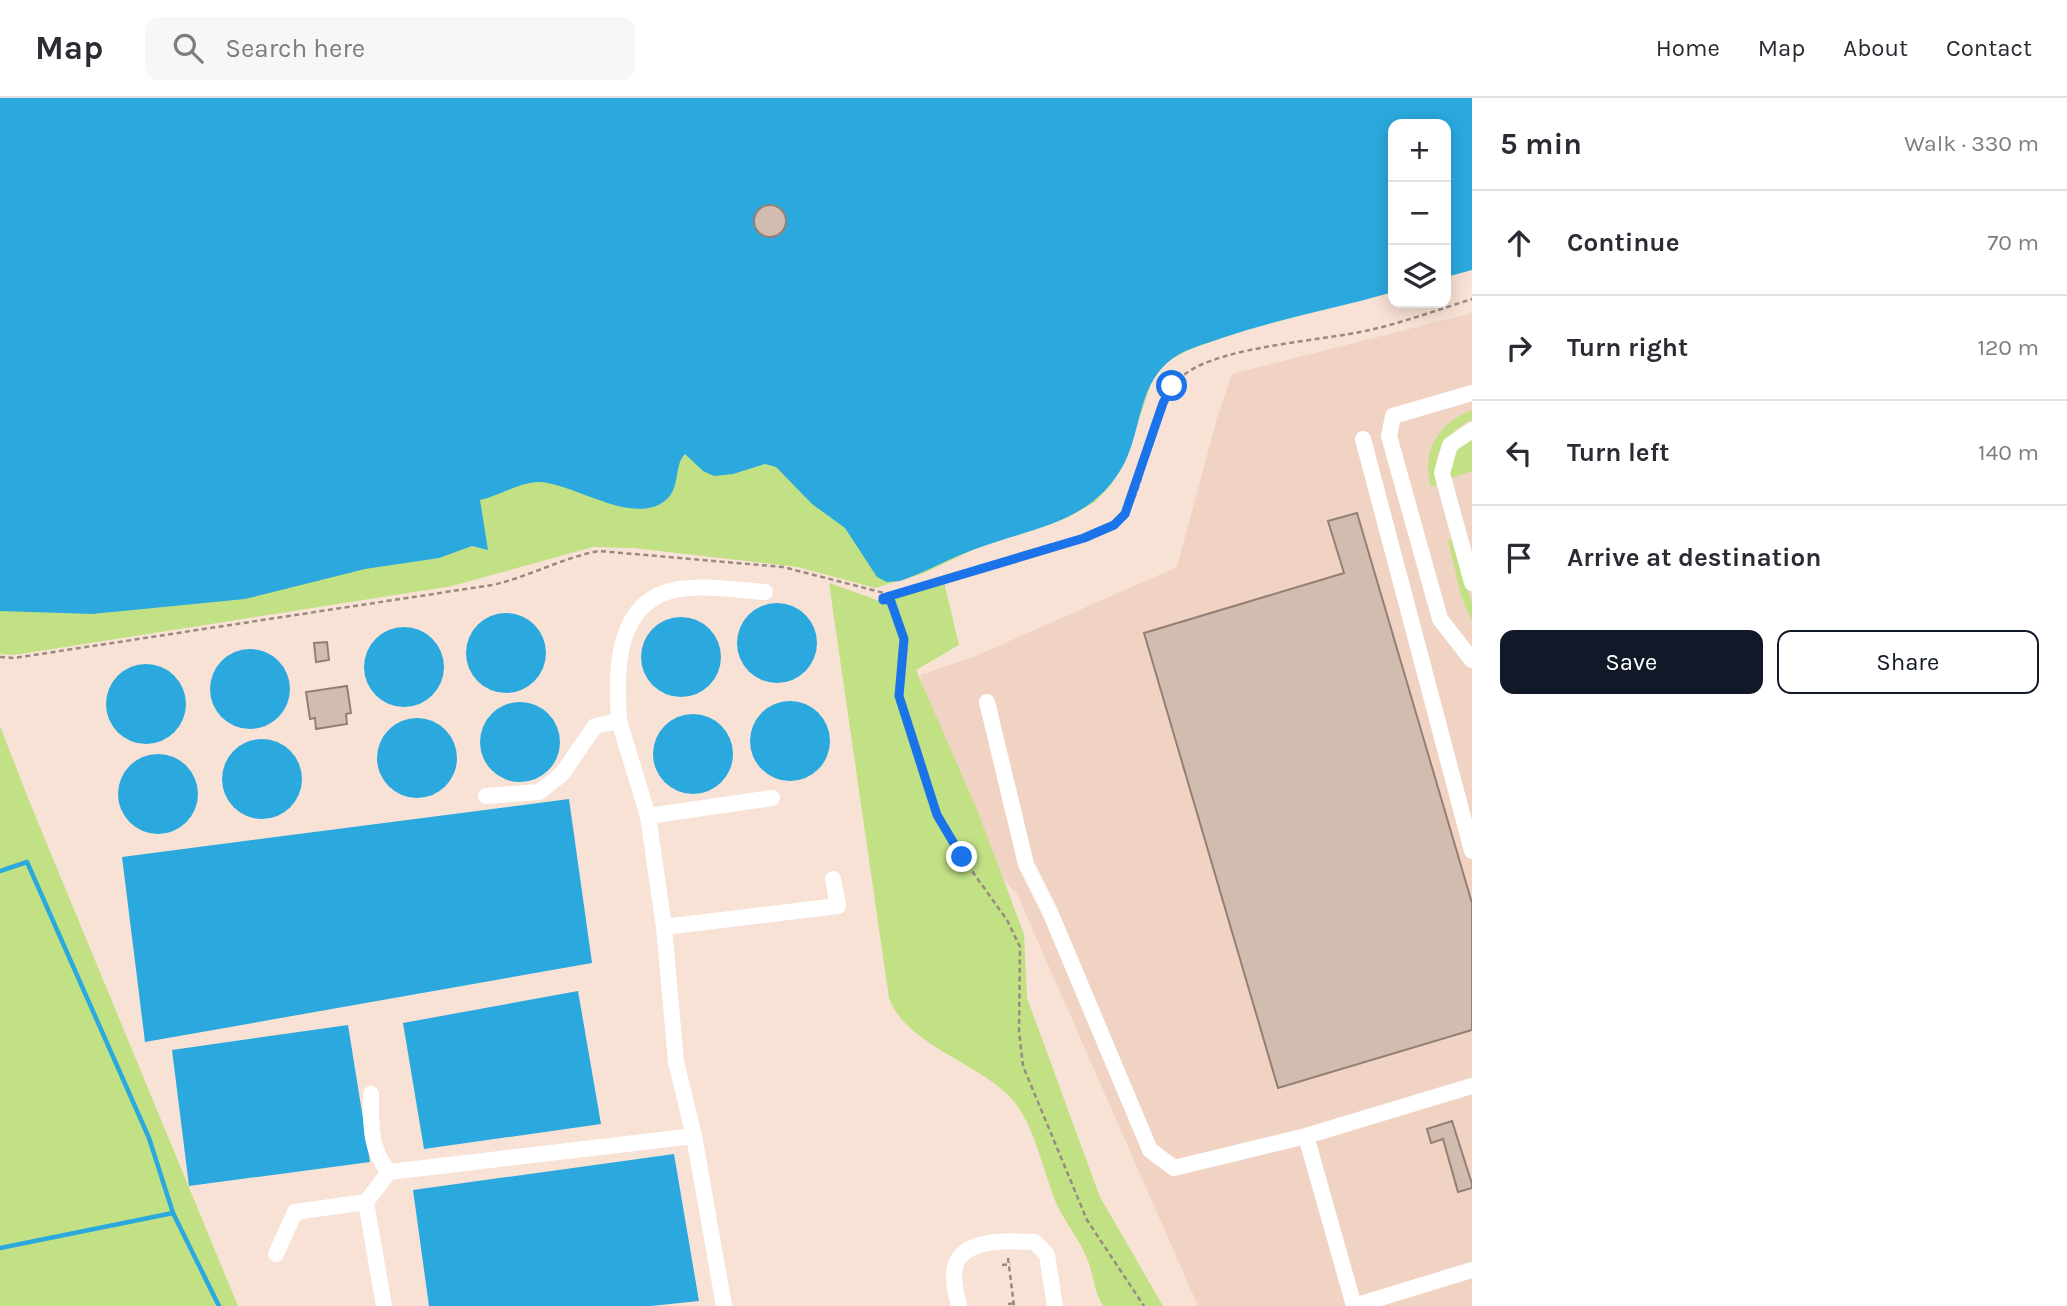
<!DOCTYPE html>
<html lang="en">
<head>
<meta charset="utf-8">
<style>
	:root { --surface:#fff; --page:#f7f7f7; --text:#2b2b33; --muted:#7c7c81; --line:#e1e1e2; --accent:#111827 }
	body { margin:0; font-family:Karla,sans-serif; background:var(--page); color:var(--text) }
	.controls { position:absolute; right:21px; top:21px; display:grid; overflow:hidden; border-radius:14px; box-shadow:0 4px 18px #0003 }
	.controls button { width:63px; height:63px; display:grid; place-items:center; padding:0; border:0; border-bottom:2px solid var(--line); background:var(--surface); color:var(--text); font:35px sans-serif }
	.stop { position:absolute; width:21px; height:21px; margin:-16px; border:5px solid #1a73e8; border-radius:50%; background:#fff }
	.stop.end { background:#1a73e8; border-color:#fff; box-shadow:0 2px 7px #0008 }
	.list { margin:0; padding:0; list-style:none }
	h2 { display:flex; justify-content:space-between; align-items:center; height:91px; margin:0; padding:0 28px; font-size:30px }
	h2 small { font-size:23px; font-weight:400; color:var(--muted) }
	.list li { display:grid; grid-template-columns:46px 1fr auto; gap:21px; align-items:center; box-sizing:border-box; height:105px; padding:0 28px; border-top:2px solid var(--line) }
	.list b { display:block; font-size:26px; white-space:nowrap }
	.list em { font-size:23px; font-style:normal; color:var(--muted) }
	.actions { display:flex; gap:14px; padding:21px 28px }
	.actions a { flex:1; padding:16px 0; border:2px solid var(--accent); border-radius:14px; text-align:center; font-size:24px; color:var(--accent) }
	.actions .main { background:var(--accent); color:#fff }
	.icon { flex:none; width:38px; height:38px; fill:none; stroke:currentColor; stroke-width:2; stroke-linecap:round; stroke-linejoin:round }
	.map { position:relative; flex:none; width:1472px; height:1208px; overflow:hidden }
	header { display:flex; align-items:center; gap:42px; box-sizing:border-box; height:98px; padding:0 35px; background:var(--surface); border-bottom:2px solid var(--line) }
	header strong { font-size:33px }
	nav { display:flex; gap:38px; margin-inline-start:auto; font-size:24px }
	.search { width:490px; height:63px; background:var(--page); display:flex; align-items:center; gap:18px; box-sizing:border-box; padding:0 24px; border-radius:14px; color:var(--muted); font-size:26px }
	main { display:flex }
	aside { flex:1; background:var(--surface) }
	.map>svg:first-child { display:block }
	.built { fill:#f1d3c3 }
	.green { fill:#c2e185 }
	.water { fill:#2ba9de }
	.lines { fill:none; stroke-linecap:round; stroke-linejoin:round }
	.stream { stroke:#2ba9de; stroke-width:4.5 }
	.building { fill:#d1bcaf; stroke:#947f74; stroke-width:2 }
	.path { stroke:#998980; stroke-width:2.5; stroke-dasharray:5 3.5; stroke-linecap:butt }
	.minor { stroke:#fff; stroke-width:16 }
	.route { stroke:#1a73e8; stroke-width:9 }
</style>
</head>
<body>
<header>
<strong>Map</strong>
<div class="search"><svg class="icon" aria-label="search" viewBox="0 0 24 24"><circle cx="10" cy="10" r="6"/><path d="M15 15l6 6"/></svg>Search here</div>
<nav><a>Home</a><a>Map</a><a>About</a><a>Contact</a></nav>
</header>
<main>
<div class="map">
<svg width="1472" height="1208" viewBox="0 0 1472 1208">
	<rect width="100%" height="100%" fill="#f8e2d5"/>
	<path class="built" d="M1472,215v993h-274l-181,-412 -55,-59 -42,-160 53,-18 204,-90 40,-149 15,-44z"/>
	<g class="green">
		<path d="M1393,194l-134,33 -71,25 -21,12 -14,16 -28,83 -14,24 -16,17 -28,16 -92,31 -53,25 -47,14 -77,-21 -165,-19 -40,-1 -141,39 -438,69 -14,-1v-128z"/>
		<path d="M1472,312v10c-26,11 -42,36 -35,65l-6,2c-10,-36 7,-64 41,-77z"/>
		<path d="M1472,340v33l-23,8c-3,-19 9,-31 23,-41z"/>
		<path d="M1453,441l19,65v17l-11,-25 -13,-56z"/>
		<path d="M944,484l15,63 -43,25 62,142 46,122 3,64 73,199 63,109h-60c-9,-15 -9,-29 -15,-45 -7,-20 -22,-37 -31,-56 -14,-32 -22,-81 -46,-107 -32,-35 -106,-54 -122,-100l-60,-415 54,19z"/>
		<path d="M0,628l30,77 208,503h-238z"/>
	</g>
	<g class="water">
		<path d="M0,0h1472v172l-26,7v-153h-53v168c-58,17 -117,27 -174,47 -17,6 -38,11 -52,24 -29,26 -26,68 -43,101 -32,59 -89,63 -146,84 -27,9 -51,24 -78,33l-13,1 -10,-5 -32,-49 -33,-24 -36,-37 -11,-3 -32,10 -19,2 -11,-5 -18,-17c-11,11 -5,32 -17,44 -32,32 -96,-17 -131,-16 -19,1 -38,14 -57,18l8,50 -16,-4 -33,12 -74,11 -120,30 -153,15 -92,-3z"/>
		<circle cx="777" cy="545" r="40"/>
		<circle cx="506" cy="555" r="40"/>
		<circle cx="681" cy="559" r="40"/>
		<circle cx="404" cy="569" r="40"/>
		<circle cx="250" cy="591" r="40"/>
		<circle cx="146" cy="606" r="40"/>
		<circle cx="790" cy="643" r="40"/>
		<circle cx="520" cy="644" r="40"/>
		<circle cx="693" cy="656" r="40"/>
		<circle cx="417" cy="660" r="40"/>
		<circle cx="262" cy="681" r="40"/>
		<circle cx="158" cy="696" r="40"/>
		<path d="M569,701l23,164 -447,79 -23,-185z"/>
		<path d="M578,893l23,133 -177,25 -21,-126z"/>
		<path d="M348,927l22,137 -181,24 -17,-136z"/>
		<path d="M674,1056l25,147 -48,5h-222l-16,-116z"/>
	</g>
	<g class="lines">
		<g class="stream">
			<path d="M0,773l27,-9 122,276 24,75 46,93"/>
			<path d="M0,1150l173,-35"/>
		</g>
	</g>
	<g class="building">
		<circle cx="770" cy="123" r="16"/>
		<path d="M1357,415l115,390v127l-194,58 -134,-455 200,-60 -16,-52z"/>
		<path d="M327,544l2,18 -13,2 -2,-19z"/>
		<path d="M347,588l4,27 -5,1 1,10 -31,5 -1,-11 -5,1 -4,-27z"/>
		<path d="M1452,1023l20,63v4l-14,4 -15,-53 -12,4 -4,-14z"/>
	</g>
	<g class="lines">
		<g class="path">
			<path d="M888,496l-5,6 7,-1 14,41 -5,56 38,119 25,42 45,63 13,27 -1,84 4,35 64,154 57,86"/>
			<path d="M0,559l14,1 478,-73c37,-8 69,-27 107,-34l184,16 105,27 196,-56c14,-6 31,-11 41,-24 28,-38 18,-109 60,-140 37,-28 137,-33 185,-44 34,-8 68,-20 102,-31"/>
			<path d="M1008,1160l6,48"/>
			<path d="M1002,1167l9,-1"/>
			<path d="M1008,1206l8,-1"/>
		</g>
		<g class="minor">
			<path d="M1472,295l-79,23 -4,20 51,183 32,41"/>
			<path d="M1472,332l-22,15 -8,28 30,110"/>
			<path d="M1363,341l109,412"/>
			<path d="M987,604l39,162 24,48 100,238 24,18 132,-32 48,170"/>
			<path d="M619,623c-3,-50 -5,-121 60,-132 28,-4 59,1 86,3"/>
			<path d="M486,698l53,-4 23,-18 33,-48 24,-5 29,95"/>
			<path d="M664,829l174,-21 -5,-27"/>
			<path d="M371,996c0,29 -2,55 18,78"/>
			<path d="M1306,1038l166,-50"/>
			<path d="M276,1156l19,-42 71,-10"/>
			<path d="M384,1208l-18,-104 23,-30 305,-36"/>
			<path d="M724,1208l-30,-170 -18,-74 -12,-135 -16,-111 124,-18"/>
			<path d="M959,1208c-3,-12 -7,-27 -4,-39 7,-30 57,-26 80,-25l12,13 8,51"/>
			<path d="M1354,1208l118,-36"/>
		</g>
	</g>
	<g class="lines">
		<path class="route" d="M962,759l-25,-42 -38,-119 5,-57 -14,-40 -7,1v-2l201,-60 30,-13 11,-11 38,-111 9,-17"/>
	</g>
</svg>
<div class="controls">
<button>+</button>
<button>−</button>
<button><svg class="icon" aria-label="layers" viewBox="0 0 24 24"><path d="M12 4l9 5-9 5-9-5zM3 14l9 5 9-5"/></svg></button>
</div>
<div class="stop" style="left:1172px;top:288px"></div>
<div class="stop end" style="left:962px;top:759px"></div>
</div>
<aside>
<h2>5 min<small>Walk · 330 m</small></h2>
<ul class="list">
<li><svg class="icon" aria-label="ahead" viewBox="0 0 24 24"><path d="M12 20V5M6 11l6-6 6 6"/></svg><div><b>Continue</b></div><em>70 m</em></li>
<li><svg class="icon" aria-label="right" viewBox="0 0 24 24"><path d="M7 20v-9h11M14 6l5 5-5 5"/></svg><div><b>Turn right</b></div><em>120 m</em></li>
<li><svg class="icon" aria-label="left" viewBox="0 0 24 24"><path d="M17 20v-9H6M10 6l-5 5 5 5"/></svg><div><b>Turn left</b></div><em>140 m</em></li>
<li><svg class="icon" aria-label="arrive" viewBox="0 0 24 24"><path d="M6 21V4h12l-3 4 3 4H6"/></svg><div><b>Arrive at destination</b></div></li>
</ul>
<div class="actions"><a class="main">Save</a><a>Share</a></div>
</aside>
</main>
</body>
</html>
